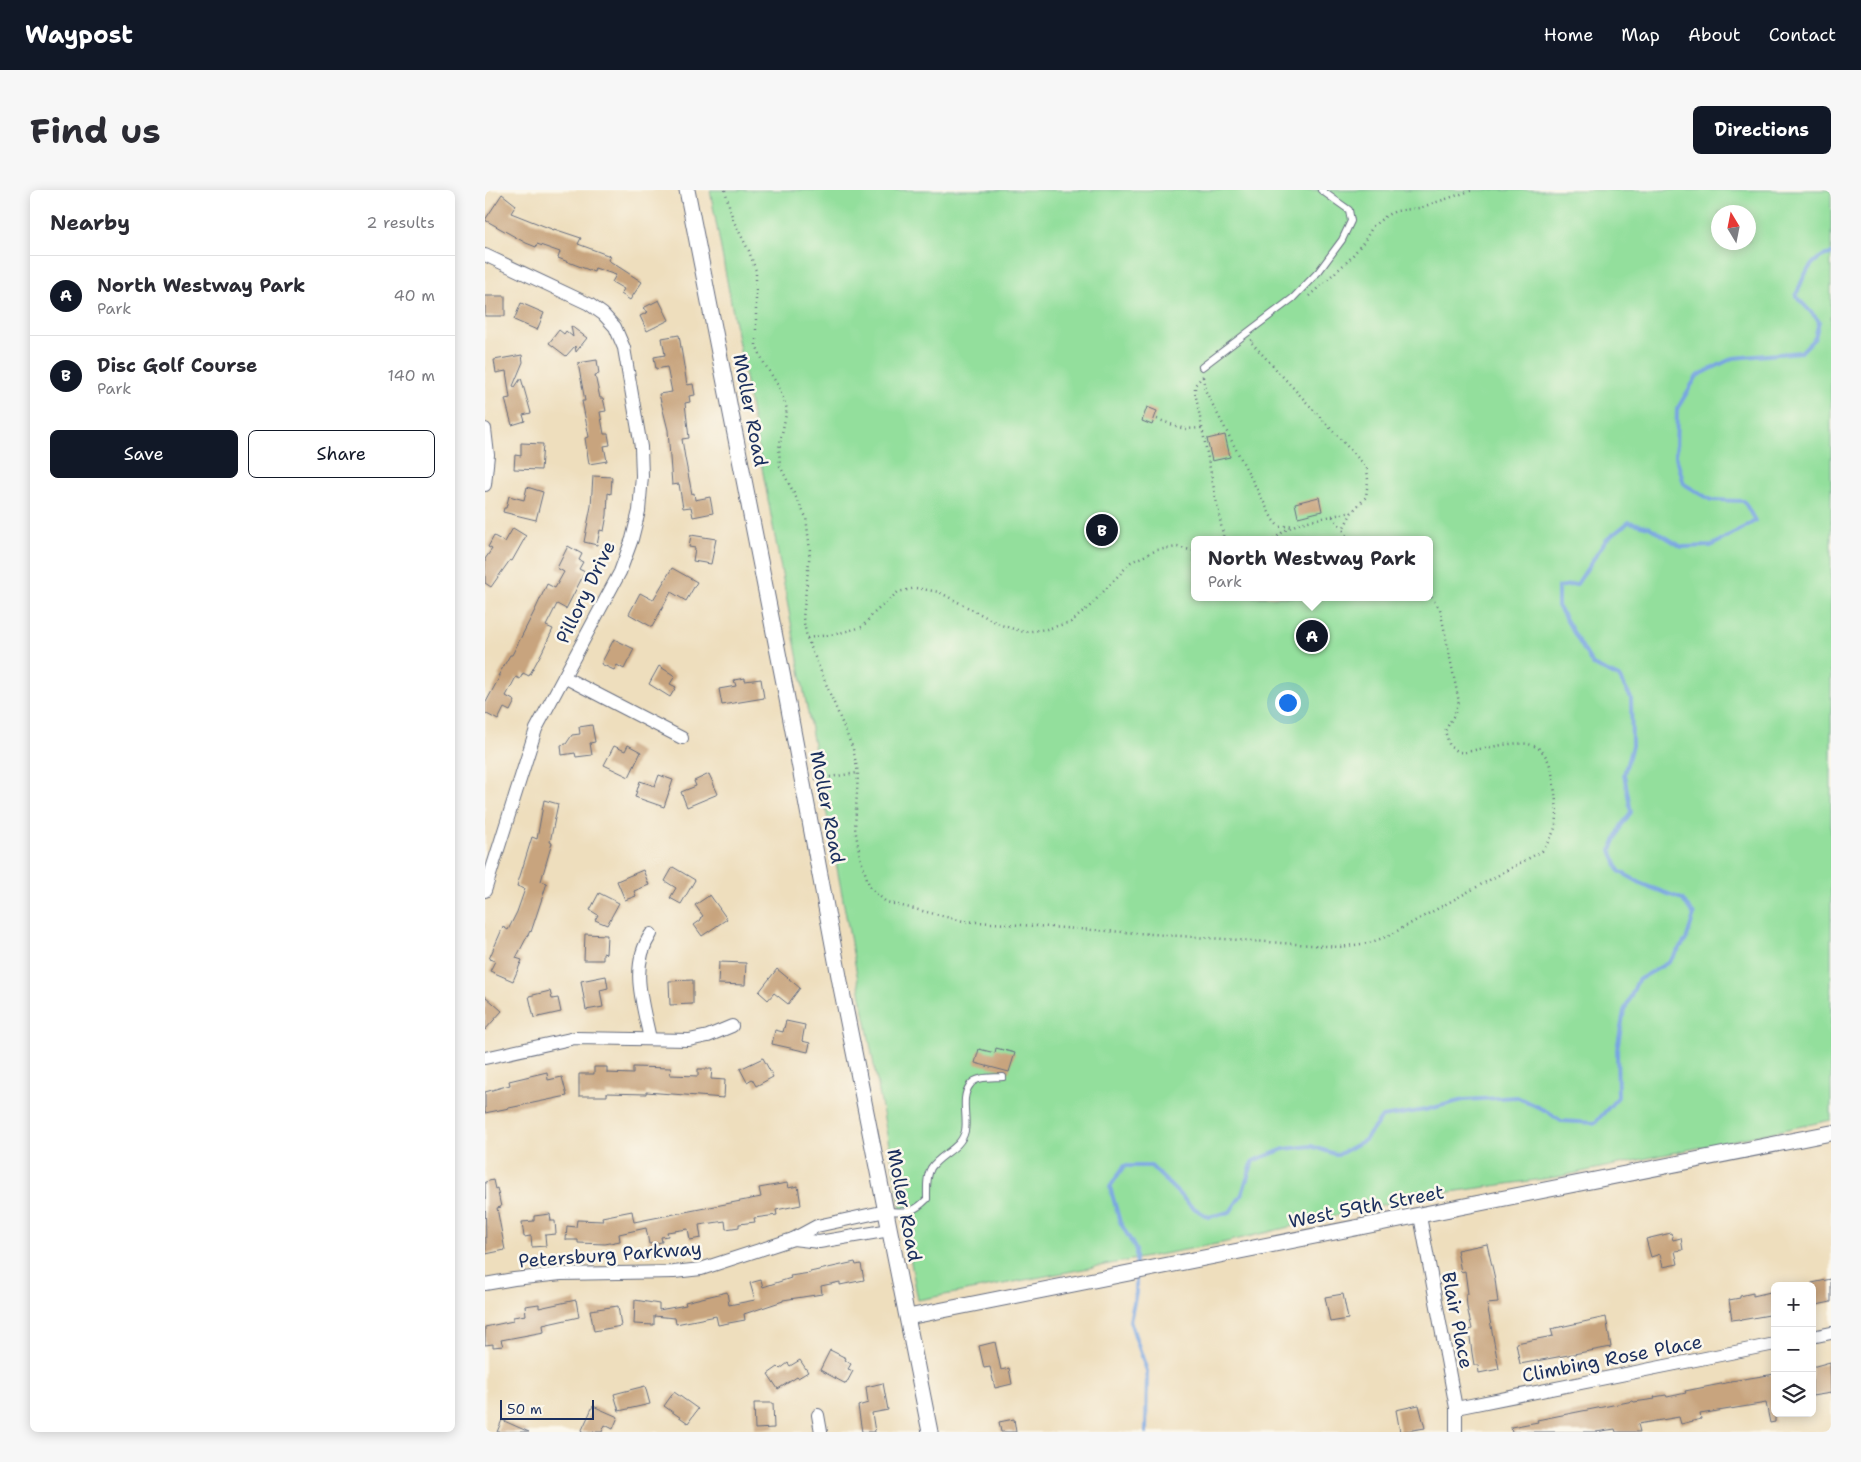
<!DOCTYPE html>
<html lang="en">
<head>
<meta charset="utf-8">
<style>
	:root { --surface:#fff; --page:#f7f7f7; --text:#2b2b33; --muted:#7c7c81; --line:#e1e1e2; --accent:#111827 }
	body { margin:0; font-family:"Shantell Sans",sans-serif; background:var(--page); color:var(--text) }
	.controls { position:absolute; right:15px; bottom:15px; display:grid; overflow:hidden; border-radius:8px; box-shadow:0 2px 12px #0003 }
	.controls button { width:45px; height:45px; display:grid; place-items:center; padding:0; border:0; border-bottom:1px solid var(--line); background:var(--surface); color:var(--text); font:25px sans-serif }
	.compass { position:absolute; left:1226px; top:15px; width:45px; height:45px; border-radius:50%; background:var(--surface); box-shadow:0 2px 12px #0003; rotate:350deg }
	.scale { position:absolute; left:15px; bottom:12px; width:94px; box-sizing:border-box; padding-left:5px; border:2px solid #1b2f5e; border-top:0; font-size:14px; line-height:18px; white-space:nowrap; color:#1b2f5e; -webkit-text-stroke:4px #fbf7ec; paint-order:stroke }
	.you { position:absolute; left:802px; top:512px; width:18px; height:18px; margin:-12px; border:4px solid #fff; border-radius:50%; background:#1a73e8; box-shadow:0 0 0 8px #1a73e833 }
	.badge { display:grid; place-items:center; width:32px; height:32px; border-radius:50%; background:var(--accent); color:#fff; font-size:16px; font-weight:700 }
	.pin { position:absolute; translate:-50% -50%; border:2px solid #fff; box-shadow:0 1px 5px #0006 }
	.popup { position:absolute; left:706px; top:346px; width:242px; height:65px; box-sizing:border-box; display:grid; place-content:center; border-radius:8px; background:var(--surface); filter:drop-shadow(0 1px 4px #0005); font-size:16px; white-space:nowrap; color:var(--muted) }
	.popup b { font-size:19px; color:var(--text) }
	.popup::after { content:''; position:absolute; left:50%; top:100%; margin-left:-10px; border:10px solid transparent; border-top-color:var(--surface) }
	.list { margin:0; padding:0; list-style:none }
	h2 { display:flex; justify-content:space-between; align-items:center; height:65px; margin:0; padding:0 20px; font-size:21px }
	h2 small { font-size:16px; font-weight:400; color:var(--muted) }
	.list li { display:grid; grid-template-columns:32px 1fr auto; gap:15px; align-items:center; box-sizing:border-box; height:80px; padding:0 20px; border-top:1px solid var(--line) }
	.list b { display:block; font-size:19px; white-space:nowrap }
	.list p { margin:0; font-size:16px; white-space:nowrap; color:var(--muted) }
	.list em { font-size:16px; font-style:normal; color:var(--muted) }
	.actions { display:flex; gap:10px; padding:15px 20px }
	.actions a { flex:1; padding:11px 0; border:1px solid var(--accent); border-radius:8px; text-align:center; font-size:18px; color:var(--accent) }
	.actions .main { background:var(--accent); color:#fff }
	.icon { flex:none; width:28px; height:28px; fill:none; stroke:currentColor; stroke-width:2; stroke-linecap:round; stroke-linejoin:round }
	.map { position:relative; flex:none; width:1346px; height:1242px; overflow:hidden; border-radius:8px }
	header { display:flex; align-items:center; gap:30px; box-sizing:border-box; height:70px; padding:0 25px; background:var(--accent); color:#fff }
	header strong { font-size:24px }
	nav { display:flex; gap:28px; margin-inline-start:auto; font-size:18px }
	.intro { display:flex; align-items:center; justify-content:space-between; box-sizing:border-box; height:120px; padding:0 30px }
	h1 { margin:0; font-size:35px }
	.button { padding:12px 22px; border-radius:8px; background:var(--accent); color:#fff; font-size:18px; font-weight:700 }
	main { display:flex; gap:30px; padding:0 30px }
	aside { flex:1; background:var(--surface); border-radius:8px; box-shadow:0 2px 12px #0003 }
	.map>svg:first-child { display:block }
	.green { fill:#93df9c; stroke:#57877d; fill-rule:evenodd }
	.lines { fill:none; stroke-linecap:round; stroke-linejoin:round }
	.stream { stroke:#78a6e1; stroke-width:4 }
	.building { fill:#c8a47e }
	.service-casing { stroke:#656c7f; stroke-width:8 }
	.minor-casing { stroke:#656c7f; stroke-width:14 }
	.tertiary-casing { stroke:#656c7f; stroke-width:17 }
	.path { stroke:#656c7f; stroke-width:2.5; stroke-dasharray:1 4; stroke-linecap:butt }
	.service { stroke:#fff; stroke-width:6 }
	.minor { stroke:#fff; stroke-width:12 }
	.tertiary { stroke:#fff; stroke-width:15 }
	.labels { text-anchor:middle; stroke-width:5; stroke-linejoin:round; paint-order:stroke }
	.street-label { font-size:19px; fill:#1b2f5e; stroke:#fbf7ec }
</style>
</head>
<body>
<header>
<strong>Waypost</strong>
<nav><a>Home</a><a>Map</a><a>About</a><a>Contact</a></nav>
</header>
<div class="intro"><h1>Find us</h1><a class="button">Directions</a></div>
<main>
<aside>
<h2>Nearby<small>2 results</small></h2>
<ul class="list">
<li><span class="badge">A</span><div><b>North Westway Park</b><p>Park</p></div><em>40 m</em></li>
<li><span class="badge">B</span><div><b>Disc Golf Course</b><p>Park</p></div><em>140 m</em></li>
</ul>
<div class="actions"><a class="main">Save</a><a>Share</a></div>
</aside>
<div class="map">
<svg width="1346" height="1242" viewBox="0 0 1346 1242">
	<rect width="100%" height="100%" fill="#fbf7ec"/>
	<filter id="ink" filterUnits="userSpaceOnUse"><feTurbulence type="fractalNoise" baseFrequency=".02" numOctaves="2"/><feDisplacementMap in="SourceGraphic" scale="10" xChannelSelector="R" yChannelSelector="G"/><feConvolveMatrix kernelMatrix="1 2 1 2 8 2 1 2 1" color-interpolation-filters="sRGB"/></filter>
	<filter id="wash" filterUnits="userSpaceOnUse"><feTurbulence type="fractalNoise" baseFrequency=".0096" numOctaves="4" result="noise"/><feDisplacementMap in="SourceGraphic" scale="20" xChannelSelector="R" yChannelSelector="G"/><feGaussianBlur stdDeviation="1.12" result="paint"/><feColorMatrix in="noise" values="0 0 0 0 0 0 0 0 0 0 0 0 0 0 0 0 0 1.4 0 .05"/><feComposite in="paint" operator="in"/></filter>
	<g filter="url(#wash)">
		<rect width="100%" height="100%" fill="#eedebd"/>
		<path class="green" d="M225,0h1121v930l-274,57 -142,20 -193,46 -304,57zM1234,22h30v30h-30zM710,350h234v57h-234z"/>
		<g class="lines">
			<g class="stream">
				<path d="M651,1079v-19l-16,-28 -10,-35 14,-21h27l40,40 17,11 22,-5 12,-18 11,-33 31,-12 27,-3 27,9 27,-15 17,-23 43,-7 38,-10 54,-3 31,15 13,9 34,2 23,-26 -1,-48 7,-38 14,-31 31,-18 17,-22 8,-25 -12,-16 -38,-14 -25,-14 -8,-21 10,-24 10,-14 -7,-38 8,-28 -1,-48 -12,-21 -26,-12 -35,-59v-19l19,-3 29,-44 23,-18 20,5 33,20 29,-1 44,-25 -11,-20 -33,-1 -27,-16 -8,-28 1,-47 20,-33 36,-18 68,-6 14,-14 4,-17 -23,-25c6,-17 15,-40 35,-42"/>
				<path d="M651,1086v17l-6,28 17,50 -1,61"/>
			</g>
		</g>
		<g id="blocks">
			<g class="building">
				<path d="M17,4l14,11 -5,8 43,17v-1l27,9 -3,6 32,12 -2,4 34,22 -12,18 -9,-6 3,-5 -12,-7 4,-7 -21,-7 -1,4 -36,-14 2,-6 -23,-8 -1,3 -10,-4 -41,-23z"/>
				<rect x="0" y="106" width="20" height="20"/>
				<path d="M174,110l10,20 -22,11 -7,-15 8,-4 -5,-4z"/>
				<path d="M36,113l23,10 -7,17 -23,-10z"/>
				<path d="M86,136l16,12 -11,14 -1,-6 -9,10 -17,-13 10,-13 5,4 2,-3 7,6z"/>
				<path d="M194,145l8,50 6,-1 2,11 -6,1 1,6 -5,1 4,35 -7,1 3,19 7,36 2,-1 1,7 15,-3 3,16 -20,4 -2,-10 -8,1 -4,-24 -7,1 -4,-55 -9,-36 13,-2 -5,-25 -11,2 -2,-12 11,-2 -3,-17z"/>
				<path d="M37,165l1,7 -10,24 2,1 6,-9 10,35 -8,2 2,6 -13,4 -7,-26 5,-1 -4,-27 -10,2 -2,-13z"/>
				<path d="M112,170l2,14 -4,1 5,23h3l3,13 -6,1 4,22h4l2,11 -6,1 3,15 -18,3 -4,-26 4,-1 -7,-36h3l-7,-38z"/>
				<path d="M662,217l10,4 -5,14 -10,-4z"/>
				<path d="M740,245l5,22 -18,4 -5,-22z"/>
				<path d="M36,253l22,1 -2,26 -27,-1 1,-14 6,1z"/>
				<path d="M108,286l19,1 -1,17 -3,-1 -1,22 -3,16 -4,-1 -3,15 -13,-3 7,-36z"/>
				<path d="M42,297l16,5 -7,28 -33,-8 1,-4h2l3,-12 15,4z"/>
				<path d="M834,307l3,14 -24,6 -3,-14z"/>
				<path d="M28,338l13,8 -14,25 -2,-1 -19,27 -6,-4v-24l7,-10 -4,-2 6,-11 11,6z"/>
				<path d="M206,345l25,4 -5,25 -18,-3 2,-13 -6,-1z"/>
				<path d="M83,356l14,8 -3,6 4,2 -4,7 6,3 -19,37 -9,-5 -11,22 7,3 -11,23 -13,24 -6,-3 -3,6 -4,-2 -10,19 9,5 -5,10 -6,-3 -6,12 -13,-7v-9l15,-28h-2l12,-21h2l24,-47 11,-24 8,4 9,-16 -7,-4z"/>
				<path d="M187,378l25,14 -11,19 -15,-9 -19,35 -23,-13 11,-21 13,7z"/>
				<path d="M129,449l20,10 -10,20 -7,-4 -3,5 -13,-6z"/>
				<path d="M174,476l16,10 -5,8 6,3 -6,10 -21,-13z"/>
				<path d="M260,488v3l16,-2 3,19 -42,7 -3,-16 17,-3 -2,-6z"/>
				<path d="M107,535l3,17 -5,1 2,12 -16,2 -1,-4 -13,2 -1,-10 5,-1 6,-9 8,-1 -1,-7z"/>
				<path d="M143,555l13,7 -12,25 -25,-12 10,-19 11,5z"/>
				<path d="M224,584l9,20 -31,13 -6,-15 15,-6 -2,-5z"/>
				<path d="M174,585l14,5 -9,27 -29,-10 5,-16 15,5z"/>
				<path d="M59,610l14,4 -8,38 2,1 -11,38 6,2 -16,49 -1,-1 -14,27 6,2 -9,21 -23,-10 5,-10 -6,-2 14,-32 5,3 9,-18 8,-23 -8,-3 15,-49 5,2z"/>
				<path d="M188,677l22,13 -14,24 -11,-6 6,-10 -11,-7z"/>
				<path d="M158,680l6,15 -15,6 2,5 -11,4 -8,-19z"/>
				<path d="M114,703l20,10 -12,22 -12,-5 3,-5 -8,-5z"/>
				<path d="M225,705l17,24 -25,17 -8,-11 7,-5 -1,-2 3,-2 -8,-11z"/>
				<path d="M100,744l22,1 -1,19 -3,-1v7h-19z"/>
				<path d="M234,772l27,1 -1,22 -27,-1z"/>
				<path d="M292,779l23,19 -12,16 -14,-11 -6,7 -9,-8z"/>
				<path d="M121,786l2,12 -8,2 3,17 -17,3 -5,-29z"/>
				<path d="M208,790v24l-23,1 -1,-24z"/>
				<path d="M65,801l2,8 6,-1 3,14 -27,6 -5,-22z"/>
				<path d="M0,806l17,15 -17,19z"/>
				<path d="M301,831l19,4 -3,16 8,2 -2,9 -36,-8 3,-14 8,2z"/>
				<path d="M511,858l19,5 -6,19 -34,-9 4,-14 16,4z"/>
				<path d="M278,868l10,19 -17,9 -4,-7 -5,3 -7,-13z"/>
				<path d="M109,877h13v6l26,1v-7l38,1 -1,7 28,1v-7h14l-1,10 14,1 -1,18 -78,-6v2l-39,-1v3h-28v-22h15z"/>
				<path d="M62,882l1,8 14,-3 5,19 -82,17v-21l25,-7 -1,-4z"/>
				<path d="M8,990l2,9 2,-1 4,19 -4,1 8,42 -19,4 -1,-72z"/>
				<path d="M302,993l1,5 10,-2 3,19 -25,5 1,5 -23,3 1,4 -16,2v3l-13,2 -1,-8 -26,4 2,13 -11,2 -2,-11 -21,3 1,4 -7,1 1,5 -13,2 -3,-16 -27,6 1,7 -15,3 -27,-1v-3h-12l1,-14 9,1 1,-7 26,1 -1,-4 30,-6 2,11 127,-25 -2,-9z"/>
				<path d="M65,1024l1,7h4l1,13 -11,1 1,11 -14,1 -1,-11 -7,1 -2,-15 12,-1v-5z"/>
				<path d="M1186,1043l2,7 8,-2 2,12 -8,1 3,13 -15,3 -3,-13 -9,3 -5,-18z"/>
				<path d="M1002,1054l8,35 3,24 -11,1 12,65 -20,4 -1,-8h-4l-2,-12 -3,-23 3,-1 -5,-22 -1,-13h2l-3,-23 -4,1 -4,-22z"/>
				<path d="M370,1072l1,3 5,-1 3,16 -24,5v-3l-19,4 1,8 -39,6v1l-39,13 1,6 -27,5 -2,-9 -40,8 -1,-6 -21,-2v9l-20,-1 1,-24 24,4v6l27,-5 -1,-3 42,-10 2,13 26,-5 -5,-17 11,-3 2,7 28,-9 -1,-2 20,-3v-1z"/>
				<path d="M1346,1089v23l-19,4v-23z"/>
				<path d="M1290,1101v23l-34,6 -1,-1 -8,1 -3,-20 11,-2v-2l13,-3v3z"/>
				<path d="M858,1104l5,25 -18,3 -5,-25z"/>
				<path d="M91,1110l3,17 -36,8 1,7 -43,8 2,6 -10,1v-3l-8,1v-18l28,-6v-4l13,-2 -1,-9 14,-2v4z"/>
				<path d="M133,1116l3,20 -27,5 -4,-21z"/>
				<path d="M1121,1127l5,30 -91,17 -4,-21 37,-7 -2,-7z"/>
				<path d="M510,1152l6,28 8,-2 3,16 -17,4 -5,-21 -6,1 -5,-22z"/>
				<path d="M345,1160l16,8 -1,2 6,4 -3,5 5,2 -7,13 -26,-14z"/>
				<path d="M315,1170l8,12 -10,6 -1,-1 -19,12 -10,-15 10,-7 2,2 8,-6 2,3z"/>
				<path d="M1345,1172l1,31 -19,3v-29z"/>
				<path d="M1290,1184v48l-5,1 -4,-20 -66,11 1,5 -20,5 -2,-7 -41,7 2,8h-24l-1,-3 -19,3h-84l-1,-5 27,-5 -1,-2 96,-19 1,1 21,-3 -1,-2 12,-2 1,2 19,-4 -1,-2 46,-9v-1z"/>
				<path d="M398,1193l5,27 -16,3 3,19h-13l-4,-26 10,-3 -2,-16z"/>
				<path d="M160,1196l5,18 -31,7 -5,-17z"/>
				<path d="M189,1202l24,17 -10,14 -24,-17z"/>
				<path d="M269,1213h19l1,25 -19,1z"/>
				<path d="M934,1215l6,23 -25,4 -4,-22z"/>
				<path d="M108,1216l25,11 -5,12 -8,-4 -3,7h-21z"/>
				<path d="M529,1229l2,13h-15l-2,-10z"/>
				<path d="M17,1230l27,12h-32z"/>
			</g>
		</g>
	</g>
	<g filter="url(#ink)">
		<use href="#blocks" fill-opacity="0" stroke="#656c7f" stroke-width="1"/>
		<g class="lines">
			<g class="service-casing">
				<g id="service">
					<path d="M717,177l91,-69 26,-27 23,-31 9,-19 -2,-11 -28,-20"/>
					<path d="M402,1021c20,1 25,3 40,-12 0,-10 -1,-22 4,-31 9,-14 30,-19 34,-37 3,-14 -5,-33 5,-46 6,-9 22,-7 33,-8"/>
				</g>
			</g>
			<g class="minor-casing">
				<g id="minor">
					<path d="M0,65l104,49 14,10 12,13 9,21 17,99 1,29 -3,35 -7,28 -12,33 -84,157 -51,162"/>
					<path d="M0,239l3,26 -3,30"/>
					<path d="M79,487l118,61"/>
					<path d="M165,849c-7,-35 -21,-72 1,-105"/>
					<path d="M0,868l90,-20 114,2 19,-4 24,-10"/>
					<path d="M935,1026l36,192v24"/>
					<path d="M308,1049l26,3 71,-12"/>
					<path d="M0,1094l29,-5 47,-5 113,-2 27,-3 92,-30 24,-13 69,-15"/>
					<path d="M1327,1147l19,-4"/>
					<path d="M971,1218l319,-64"/>
					<path d="M333,1225l3,17"/>
				</g>
			</g>
			<g class="tertiary-casing">
				<g id="tertiary">
					<path d="M202,0l98,498 56,299 89,445"/>
					<path d="M423,1127l923,-184"/>
				</g>
			</g>
			<g class="path">
				<path d="M240,0l8,30 16,31 7,20v74l8,18 15,24 8,22 -8,39 1,18 26,51 4,34 -7,67 4,20 46,111 5,24 -3,55 5,29 10,31 16,14 77,19 377,26 29,-4 19,-7 154,-85c19,-27 16,-33 12,-65 -6,-54 -32,-44 -75,-37 -5,1 -13,4 -19,3 -3,-1 -7,-4 -10,-5l-5,-16 9,-16 5,-13 -19,-93 -11,-15"/>
				<path d="M824,106l40,-36 16,-20 8,-14 14,-11 9,-4 23,-3 54,-18"/>
				<path d="M767,150l-2,1 117,127 1,12 -2,17 -14,15 -9,17 5,11"/>
				<path d="M718,186l-8,9v7l29,148"/>
				<path d="M718,187l2,13 68,130 6,7 14,-2"/>
				<path d="M672,229l27,10 18,-1"/>
				<path d="M847,326l20,-4"/>
				<path d="M789,350c17,-18 35,-19 58,-24l10,12"/>
				<path d="M322,448l29,-4 26,-7 12,-14 24,-21 18,-4 23,4 62,33 23,7 23,-3 24,-7 19,-16 41,-44 26,-12 20,-3 18,4"/>
				<path d="M330,589l43,-6"/>
			</g>
			<use href="#service" class="service"/>
			<use href="#minor" class="minor"/>
			<use href="#tertiary" class="tertiary"/>
		</g>
	</g>
	<g class="labels">
		<g class="street-label">
			<text transform="translate(266 220) rotate(79)" y="7">Moller Road</text>
			<text transform="translate(100 402) rotate(-64)" y="7">Pillory Drive</text>
			<text transform="translate(343 617) rotate(79)" y="7">Moller Road</text>
			<text transform="translate(420 1015) rotate(79)" y="7">Moller Road</text>
			<text transform="translate(881 1016) rotate(-11)" y="7">West 59th Street</text>
			<text transform="translate(125 1064) rotate(-4)" y="7">Petersburg Parkway</text>
			<text transform="translate(973 1130) rotate(79)" y="7">Blair Place</text>
			<text transform="translate(1127 1168) rotate(-11)" y="7">Climbing Rose Place</text>
		</g>
	</g>
</svg>
<div class="controls">
<button>+</button>
<button>−</button>
<button><svg class="icon" aria-label="layers" viewBox="0 0 24 24"><path d="M12 4l9 5-9 5-9-5zM3 14l9 5 9-5"/></svg></button>
</div>
<svg class="compass" viewBox="-18 -18 36 36"><path d="M0-13l5 13h-10z" fill="#e53935"/><path d="M0 13l5-13h-10z" fill="#7c7c81"/></svg>
<div class="scale">50 m</div>
<div class="you"></div>
<div class="pin badge" style="left:827px;top:446px">A</div>
<div class="popup"><b>North Westway Park</b>Park</div>
<div class="pin badge" style="left:617px;top:340px">B</div>
</div>
</main>
</body>
</html>
